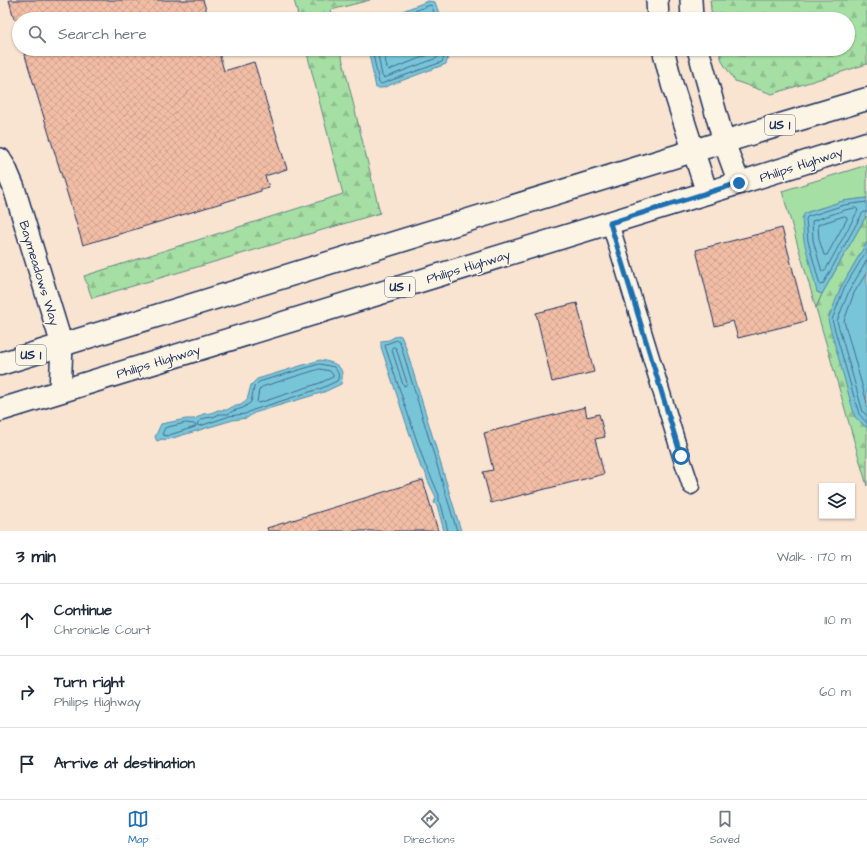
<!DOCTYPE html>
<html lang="en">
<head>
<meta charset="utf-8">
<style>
	:root { --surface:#fff; --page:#f6f6f7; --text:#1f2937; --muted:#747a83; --line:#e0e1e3; --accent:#1f6fb2 }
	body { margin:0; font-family:"Architects Daughter",sans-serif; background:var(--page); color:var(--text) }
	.controls { position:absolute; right:12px; bottom:12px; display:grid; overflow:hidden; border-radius:0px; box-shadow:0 1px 3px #0004 }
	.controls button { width:36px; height:36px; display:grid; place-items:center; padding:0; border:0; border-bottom:1px solid var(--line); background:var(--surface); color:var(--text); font:20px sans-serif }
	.stop { position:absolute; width:12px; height:12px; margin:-9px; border:3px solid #1f6fb2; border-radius:50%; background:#fff }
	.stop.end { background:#1f6fb2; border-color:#fff; box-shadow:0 1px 4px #0008 }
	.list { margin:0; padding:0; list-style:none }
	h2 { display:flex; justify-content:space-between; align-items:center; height:52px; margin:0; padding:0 16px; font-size:17px }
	h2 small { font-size:13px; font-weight:400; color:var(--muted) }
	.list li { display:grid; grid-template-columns:26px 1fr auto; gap:12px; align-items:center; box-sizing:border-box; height:72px; padding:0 16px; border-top:1px solid var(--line) }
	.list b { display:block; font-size:15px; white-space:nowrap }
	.list p { margin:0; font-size:13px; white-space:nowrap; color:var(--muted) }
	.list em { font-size:13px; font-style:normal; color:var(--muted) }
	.icon { flex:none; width:22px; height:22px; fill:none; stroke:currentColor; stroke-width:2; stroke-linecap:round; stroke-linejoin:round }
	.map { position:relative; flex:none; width:867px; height:531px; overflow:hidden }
	.search { position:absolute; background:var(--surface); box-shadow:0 1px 3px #0004; left:12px; right:12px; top:12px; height:44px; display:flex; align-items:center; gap:10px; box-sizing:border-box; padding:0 14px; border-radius:22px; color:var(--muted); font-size:15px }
	.sheet { height:268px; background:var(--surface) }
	nav { display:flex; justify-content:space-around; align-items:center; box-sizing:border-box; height:56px; border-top:1px solid var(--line); background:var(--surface); font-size:11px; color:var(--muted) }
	nav a { display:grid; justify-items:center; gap:2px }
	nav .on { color:var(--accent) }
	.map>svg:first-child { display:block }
	.green { fill:#a6dfa3; stroke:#608780 }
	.forest { fill:url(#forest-firs); stroke:#608780 }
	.water { fill:#79c5d8; stroke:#5389a7 }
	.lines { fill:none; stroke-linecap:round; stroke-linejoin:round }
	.shore { stroke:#416b8f; stroke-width:1 }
	.building { fill:url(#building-cross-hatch); stroke:#1b2f5e }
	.minor-casing { stroke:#1b2f5e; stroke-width:19 }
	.tertiary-casing { stroke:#1b2f5e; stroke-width:24 }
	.primary-casing { stroke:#1b2f5e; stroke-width:25 }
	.minor { stroke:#fcf5e5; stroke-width:16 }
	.tertiary { stroke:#fcf5e5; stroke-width:21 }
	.primary { stroke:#fcf5e5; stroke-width:22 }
	.route { stroke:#1f6fb2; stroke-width:5 }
	.labels { text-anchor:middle; stroke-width:3; stroke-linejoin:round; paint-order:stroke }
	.shield { fill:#fcf5e5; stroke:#5e6a86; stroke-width:1 }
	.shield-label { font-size:12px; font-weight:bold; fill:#1b2f5e }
	.street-label { font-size:13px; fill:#1b2f5e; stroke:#fcf5e5 }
</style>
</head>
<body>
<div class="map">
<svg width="867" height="531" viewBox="0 0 867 531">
	<defs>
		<pattern id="forest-firs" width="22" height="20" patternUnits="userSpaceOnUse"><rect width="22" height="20" fill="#a6dfa3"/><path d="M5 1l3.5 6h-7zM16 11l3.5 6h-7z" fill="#8ec08f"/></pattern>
		<pattern id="building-cross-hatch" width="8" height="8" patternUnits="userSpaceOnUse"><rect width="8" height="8" fill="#f2bda4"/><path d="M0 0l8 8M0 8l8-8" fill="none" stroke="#cfa390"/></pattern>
	</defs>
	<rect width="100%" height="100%" fill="#f9e4d2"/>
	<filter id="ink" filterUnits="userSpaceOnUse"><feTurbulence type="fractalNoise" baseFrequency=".025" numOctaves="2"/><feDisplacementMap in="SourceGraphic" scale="8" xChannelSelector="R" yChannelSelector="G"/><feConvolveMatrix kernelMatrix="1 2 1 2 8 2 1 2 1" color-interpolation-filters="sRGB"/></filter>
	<g filter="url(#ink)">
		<path class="green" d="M867,165v33l-24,3 -38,12 12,79 5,2 -6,14 -34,-117z"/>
		<g class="forest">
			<path d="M294,0h76l-39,10 2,9h-34z"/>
			<path d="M710,0h157v64l-95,30 -37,-13 -12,-18 -5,-14h130v-30h-136z"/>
			<path d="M306,49h34l40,164 -288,85 -8,-22 259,-82z"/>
			<path d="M867,216v26l-26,45 14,130 12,11v58l-51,-178 6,-14 43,-76z"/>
		</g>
		<g class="water">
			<path d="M428,1l7,1 6,17h-59z"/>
			<path d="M368,49h79l1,9 -2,6 -64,24h-6z"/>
			<path d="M867,198v13l-2,7 -43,76 -5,-2 -13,-51 -2,-23 3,-5 38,-12z"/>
			<path d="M867,242v186l-12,-11 -27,-97 13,-33z"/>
			<path d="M398,335l3,1 4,9 56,186h-17l-7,-26 -3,-2 2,-6 -8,-16 -3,-10 -4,-3 -40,-121v-6l8,-1z"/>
			<path d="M320,360c15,3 26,5 21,24l-17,8 -70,21 -7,5 -14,2 -67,20 -4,-1 -5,2 -2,-4 6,-13 25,-5h9l8,-5 8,-1 7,-3h9l5,-3 9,-2 6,-5 4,-15 6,-6z"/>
		</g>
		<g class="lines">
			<g class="shore">
				<path d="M394,19l36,-14 2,1 4,13"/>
				<path d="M372,49l7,34 2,1 61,-22 2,-5 -1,-8"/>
				<path d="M377,49l5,27 2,2 53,-20 1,-2v-7"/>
				<path d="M383,49l4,19 2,2 42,-16 1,-1v-4"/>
				<path d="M867,202l-23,3 -37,12 -1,2 2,22 12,44 3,-1 39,-70 2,-2h3"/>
				<path d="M856,208l2,2 -2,4 -31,57 -3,1 -9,-32 -1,-19 33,-11z"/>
				<path d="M845,216l2,1v2l-20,36h-3l-5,-16 -1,-14z"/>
				<path d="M867,250l-23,38 -12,32 27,94 8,9"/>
				<path d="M867,260l-18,31 -12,30 26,91 4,4"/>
				<path d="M867,272l-13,21 -10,28 23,82"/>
				<path d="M394,347l2,1 11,35 -2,3 -2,-1 -11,-35v-2z"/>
				<path d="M320,364l14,3c4,5 6,8 3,14l-15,7 -69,22 -8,4 -16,2 -2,1 -27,9 -3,-1 1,-3 7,-4 8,-1 7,-3h8l5,-3 10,-3 8,-6 3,-15 5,-5z"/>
				<path d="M320,369l10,2 3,4v2l-13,6 -61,20 -2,-1 2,-12 3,-3z"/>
				<path d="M186,423l8,1 2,2 -1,1 -29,9 -4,-2 3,-6z"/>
				<path d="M448,531l-7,-27 -2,-3v-6l-7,-16 -4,-9 -3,-5 -40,-119 1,-2 11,-4 2,1 2,5 56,185"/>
			</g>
		</g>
		<g class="building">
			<path d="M9,0h194l6,19h-195z"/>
			<path d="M23,49h195l6,22 30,-9 33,107 -22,7 4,11 -8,2v2l-178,54z"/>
			<path d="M782,228l24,93 -68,17 -5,-17 -18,5 -19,-76z"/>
			<path d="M577,303l17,69 -42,10 -16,-69z"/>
			<path d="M585,407l2,10 12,-3 6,23 -10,2 9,35 -113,29 -8,-31 10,-2 -9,-37z"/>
			<path d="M423,480l15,51h-170l-1,-3z"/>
		</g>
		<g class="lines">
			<g class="minor-casing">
				<path id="minor" d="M610,223l71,233 10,30"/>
			</g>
			<g class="tertiary-casing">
				<g id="tertiary">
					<path d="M657,0l1,19"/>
					<path d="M691,0l1,19"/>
					<path d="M663,49l9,35 35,109"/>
					<path d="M698,49l26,93 15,41"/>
					<path d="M0,159l6,10 8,19 48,157 -2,46"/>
				</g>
			</g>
			<g class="primary-casing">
				<g id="primary">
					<path d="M0,364l693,-213 174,-52"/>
					<path d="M0,410l739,-227 128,-40"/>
				</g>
			</g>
			<use href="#minor" class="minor"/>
			<use href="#tertiary" class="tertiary"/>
			<use href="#primary" class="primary"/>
		</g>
	</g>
	<g class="lines" filter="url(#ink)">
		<path class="route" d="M681,456l-71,-233 129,-40"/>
	</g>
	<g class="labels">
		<g class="shield">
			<rect x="765" y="115" width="30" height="20" rx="3"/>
			<rect x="385" y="277" width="30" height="20" rx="3"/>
			<rect x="16" y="345" width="30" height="20" rx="3"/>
		</g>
		<g class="shield-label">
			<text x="780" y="129">US 1</text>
			<text x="400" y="291">US 1</text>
			<text x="31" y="359">US 1</text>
		</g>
		<g class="street-label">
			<text transform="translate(801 164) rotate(-18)" y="5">Philips Highway</text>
			<text transform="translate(468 266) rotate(-17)" y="5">Philips Highway</text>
			<text transform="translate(40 273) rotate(73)" y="5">Baymeadows Way</text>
			<text transform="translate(158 361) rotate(-17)" y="5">Philips Highway</text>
		</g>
	</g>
</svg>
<div class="controls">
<button><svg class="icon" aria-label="layers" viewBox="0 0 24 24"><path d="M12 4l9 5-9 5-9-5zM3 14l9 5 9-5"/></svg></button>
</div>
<div class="stop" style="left:681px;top:456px"></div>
<div class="stop end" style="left:739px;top:183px"></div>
<div class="search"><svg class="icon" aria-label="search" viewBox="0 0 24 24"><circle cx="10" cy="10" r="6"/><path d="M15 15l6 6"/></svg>Search here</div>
</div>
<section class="sheet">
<h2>3 min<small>Walk · 170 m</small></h2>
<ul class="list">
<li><svg class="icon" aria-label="ahead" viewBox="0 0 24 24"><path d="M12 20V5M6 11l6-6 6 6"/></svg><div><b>Continue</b><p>Chronicle Court</p></div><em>110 m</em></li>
<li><svg class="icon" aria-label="right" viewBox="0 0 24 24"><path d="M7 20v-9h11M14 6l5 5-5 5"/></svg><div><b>Turn right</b><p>Philips Highway</p></div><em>60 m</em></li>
<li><svg class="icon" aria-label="arrive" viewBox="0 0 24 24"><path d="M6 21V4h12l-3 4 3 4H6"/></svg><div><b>Arrive at destination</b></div></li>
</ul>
</section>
<nav>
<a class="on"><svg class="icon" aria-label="map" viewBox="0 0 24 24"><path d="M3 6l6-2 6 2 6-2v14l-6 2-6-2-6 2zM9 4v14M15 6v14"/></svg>Map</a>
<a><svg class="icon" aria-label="directions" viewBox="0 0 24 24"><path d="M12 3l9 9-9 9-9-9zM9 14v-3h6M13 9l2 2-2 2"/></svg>Directions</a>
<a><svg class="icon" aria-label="saved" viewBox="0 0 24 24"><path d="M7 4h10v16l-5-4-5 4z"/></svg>Saved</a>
</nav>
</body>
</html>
